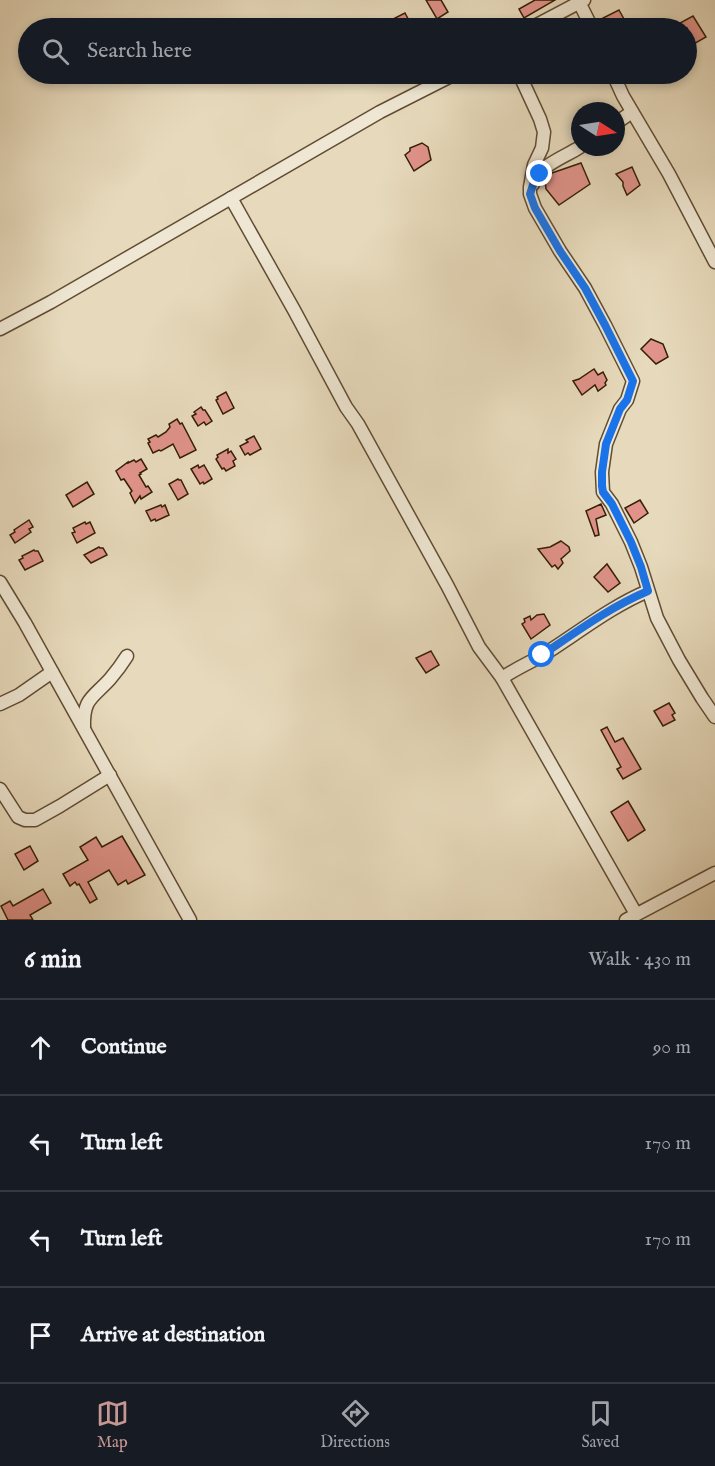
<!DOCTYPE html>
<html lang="en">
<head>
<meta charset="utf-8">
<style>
	:root { --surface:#171b24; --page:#242831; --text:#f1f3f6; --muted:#9ea1a6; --line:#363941; --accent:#c59692 }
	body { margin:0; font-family:"IM FELL English",serif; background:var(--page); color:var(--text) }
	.compass { position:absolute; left:571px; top:102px; width:54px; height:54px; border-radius:50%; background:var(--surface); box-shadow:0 3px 9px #0003; rotate:102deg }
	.stop { position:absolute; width:18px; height:18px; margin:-14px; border:4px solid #1a73e8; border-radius:50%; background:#fff }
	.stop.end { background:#1a73e8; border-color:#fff; box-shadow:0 2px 6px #0008 }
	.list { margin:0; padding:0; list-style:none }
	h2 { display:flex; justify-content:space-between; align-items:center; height:78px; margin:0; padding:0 24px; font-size:26px }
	h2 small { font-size:20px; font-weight:400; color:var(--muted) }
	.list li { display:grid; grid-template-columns:39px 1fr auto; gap:18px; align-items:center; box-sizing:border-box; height:96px; padding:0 24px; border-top:2px solid var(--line) }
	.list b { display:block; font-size:22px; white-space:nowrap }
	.list em { font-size:20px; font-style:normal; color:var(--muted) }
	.icon { flex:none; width:33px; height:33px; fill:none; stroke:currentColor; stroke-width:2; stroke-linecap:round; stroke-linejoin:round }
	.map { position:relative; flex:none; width:715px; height:920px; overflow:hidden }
	.search { position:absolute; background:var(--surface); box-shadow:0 3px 9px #0003; left:18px; right:18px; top:18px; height:66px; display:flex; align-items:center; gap:15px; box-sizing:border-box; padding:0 21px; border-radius:33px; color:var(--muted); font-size:22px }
	.sheet { height:462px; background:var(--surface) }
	nav { display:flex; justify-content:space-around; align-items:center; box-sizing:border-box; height:84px; border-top:2px solid var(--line); background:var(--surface); font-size:16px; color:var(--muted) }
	nav a { display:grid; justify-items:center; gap:3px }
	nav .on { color:var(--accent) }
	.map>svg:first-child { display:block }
	.building { fill:#e1938a; stroke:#341e07; stroke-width:1.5 }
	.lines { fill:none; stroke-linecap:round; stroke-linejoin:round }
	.minor-casing { stroke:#614d34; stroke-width:15 }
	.minor { stroke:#efe7d3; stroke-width:12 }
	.route { stroke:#1a73e8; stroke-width:8 }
</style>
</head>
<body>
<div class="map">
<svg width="715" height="920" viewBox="0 0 715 920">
	<rect width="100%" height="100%" fill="#e7dabc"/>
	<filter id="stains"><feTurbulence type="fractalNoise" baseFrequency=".00333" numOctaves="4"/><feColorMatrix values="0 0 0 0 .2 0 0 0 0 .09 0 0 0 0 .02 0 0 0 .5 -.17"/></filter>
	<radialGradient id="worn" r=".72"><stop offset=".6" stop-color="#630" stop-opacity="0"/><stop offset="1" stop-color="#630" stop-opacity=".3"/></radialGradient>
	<g class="building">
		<path d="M426,0h15l7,12 -11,7z"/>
		<path d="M535,0h20l-31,18 -5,-9z"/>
		<path d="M619,10l10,18h-20l-6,-10z"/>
		<path d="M405,13l8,15h-23l-3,-6z"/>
		<path d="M693,16l13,21 -14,8 -5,-10v-7h-16z"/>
		<path d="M422,143l6,4 3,13 -17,11 -9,-16 5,-4v-3z"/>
		<path d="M581,163l9,21 -31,21 -13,-16 -1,-9 7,-7z"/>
		<path d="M632,167l8,18 -13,10 -4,-9v-4l-7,-8z"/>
		<path d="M651,339l12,5 5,13 -12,7 -15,-15z"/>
		<path d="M594,369l4,6 5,-3 4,8 -2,3 1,2 -8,6 -3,-6 -13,10 -9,-14 6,-2z"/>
		<path d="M226,392l8,16 -11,6 -7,-14 2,-1 -1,-2z"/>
		<path d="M201,407l2,3h2l7,11 -6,4 -2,-3 -6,4 -6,-10 4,-2 -2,-2z"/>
		<path d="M177,419l3,5 2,-1 14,27 -16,8 -7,-14 -12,7 -2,-1 -6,3 -5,-10 2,-1 -2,-3 8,-4 2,2 8,-5 4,-5 -1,-3z"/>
		<path d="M254,436l7,13 -11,6 -2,-2 -3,2 -5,-9 8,-4 -2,-2z"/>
		<path d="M228,449v4l3,-2 5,8 -3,2 2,5 -9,5 -2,-3 -2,1 -6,-10 2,-2 -1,-2z"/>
		<path d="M141,459l6,10 -7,4 1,1 -2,1 7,12 2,-1 4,6 -11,7 -1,-3 -5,7 -5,-10 2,-2 -8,-12 -3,1 -5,-9 12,-9v1l6,-3 2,2z"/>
		<path d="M198,465l1,3 5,-3 8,14 -8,5 -1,-2 -3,2 -9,-15z"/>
		<path d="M178,479l1,1h2l7,14 -10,6 -9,-16z"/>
		<path d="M87,482l7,12 -21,13 -7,-12z"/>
		<path d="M640,500l8,13 -14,10 -9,-15z"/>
		<path d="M601,504l5,11 -10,4 3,16 -4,1 -9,-25z"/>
		<path d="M161,505l1,2 3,-2 4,10 -13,6 -1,-2 -4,2 -5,-10z"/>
		<path d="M29,520l4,7 -4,2 2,3 -16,11 -5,-8 5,-3 -1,-2z"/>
		<path d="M85,522l1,2 4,-2 5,11 -18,10 -5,-10 3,-1 -2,-4z"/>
		<path d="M561,541l8,6 1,4 -9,8 2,4 -5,6 -3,-4 -3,2 -14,-18 12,-2z"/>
		<path d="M99,547l1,1h3l4,7 -16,8 -7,-8z"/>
		<path d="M34,550l1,1h3l5,10 -18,9 -6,-10 4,-2 -1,-2z"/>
		<path d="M607,564l13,19 -12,9 -14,-15z"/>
		<path d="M544,614l6,11 -19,14 -9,-15 3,-2 -1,-3 6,-3 1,4 6,-5z"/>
		<path d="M431,651l8,14 -13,8 -10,-15z"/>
		<path d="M669,703l6,10 -3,2 3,5 -12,6 -9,-15z"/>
		<path d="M607,727l8,15 8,-4 18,31 -18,10 -6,-10 4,-2 -20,-37z"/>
		<path d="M628,801l17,29 -17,11 -17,-29z"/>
		<path d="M122,836l23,39 -17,9 -2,-4 -8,5 -9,-15 -21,12 9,17 -7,4 -11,-19 -2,1 -2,-3 -5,4 -7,-12 25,-14 -8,-13 16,-10 6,10z"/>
		<path d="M30,846l8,15 -14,9 -9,-16z"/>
		<path d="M43,889l8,14 -21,12 3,5h-25l-7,-14 9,-5 3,5z"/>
	</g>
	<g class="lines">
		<g class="minor-casing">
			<g id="minor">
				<path d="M578,0l14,28"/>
				<path d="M531,28l53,-28"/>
				<path d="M528,74l-6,6 18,39 4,13 -2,16 -8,17 -4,22v7l5,14 25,43 25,37 20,37 28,56 -6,19 -7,9 -14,35 -4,28 1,20 9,12 19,38 10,25 16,51 22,42 23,38 13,19"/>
				<path d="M613,74l10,22 46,78 46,88"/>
				<path d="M616,123l16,-11"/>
				<path d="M533,184c6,-19 32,-27 47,-37"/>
				<path d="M231,198l63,112 52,97 12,17 89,161 32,62 23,31 134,236"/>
				<path d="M0,329l51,-27 329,-190 75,-38"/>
				<path d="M0,582l25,41 165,297"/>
				<path d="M502,678c13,-9 27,-15 41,-23 35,-22 67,-48 105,-64"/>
				<path d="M0,704l19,-9 33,-23"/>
				<path d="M84,727c-1,-29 9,-29 26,-48 6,-7 12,-15 17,-23"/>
				<path d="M0,789l18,28 7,3h10l25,-14 50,-31"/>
				<path d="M626,920l89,-47"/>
			</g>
		</g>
		<use href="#minor" class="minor"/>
	</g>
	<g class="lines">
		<path class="route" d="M540,174l-5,5 -5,15 5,14 25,43 25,37 20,37 28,56 -6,19 -7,9 -14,35 -4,28v14l1,6 9,12 19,38 10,25 7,24c-38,16 -72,41 -106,64"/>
	</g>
	<rect width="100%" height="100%" filter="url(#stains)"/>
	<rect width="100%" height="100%" fill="url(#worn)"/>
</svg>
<svg class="compass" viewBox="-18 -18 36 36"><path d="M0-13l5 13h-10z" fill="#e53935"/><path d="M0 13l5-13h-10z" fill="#9ea1a6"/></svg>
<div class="stop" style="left:542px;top:655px"></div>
<div class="stop end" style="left:540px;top:174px"></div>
<div class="search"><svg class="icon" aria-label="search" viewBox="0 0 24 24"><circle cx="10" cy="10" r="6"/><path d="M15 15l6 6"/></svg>Search here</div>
</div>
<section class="sheet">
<h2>6 min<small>Walk · 430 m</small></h2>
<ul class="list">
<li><svg class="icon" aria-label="ahead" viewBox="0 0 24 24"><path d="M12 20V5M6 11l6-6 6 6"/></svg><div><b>Continue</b></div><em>90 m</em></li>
<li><svg class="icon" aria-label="left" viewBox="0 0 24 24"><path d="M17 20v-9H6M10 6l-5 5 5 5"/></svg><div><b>Turn left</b></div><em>170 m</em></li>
<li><svg class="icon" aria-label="left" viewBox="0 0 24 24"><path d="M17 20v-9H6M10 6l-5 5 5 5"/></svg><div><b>Turn left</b></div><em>170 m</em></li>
<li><svg class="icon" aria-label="arrive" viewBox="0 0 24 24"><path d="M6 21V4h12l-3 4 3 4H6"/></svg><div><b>Arrive at destination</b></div></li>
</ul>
</section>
<nav>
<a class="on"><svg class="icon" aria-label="map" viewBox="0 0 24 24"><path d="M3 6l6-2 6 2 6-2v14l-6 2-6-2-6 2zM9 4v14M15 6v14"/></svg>Map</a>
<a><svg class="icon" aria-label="directions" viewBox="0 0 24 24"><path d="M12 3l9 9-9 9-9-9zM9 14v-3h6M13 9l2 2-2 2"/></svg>Directions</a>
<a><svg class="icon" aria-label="saved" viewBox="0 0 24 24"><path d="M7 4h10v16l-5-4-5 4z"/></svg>Saved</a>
</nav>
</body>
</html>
